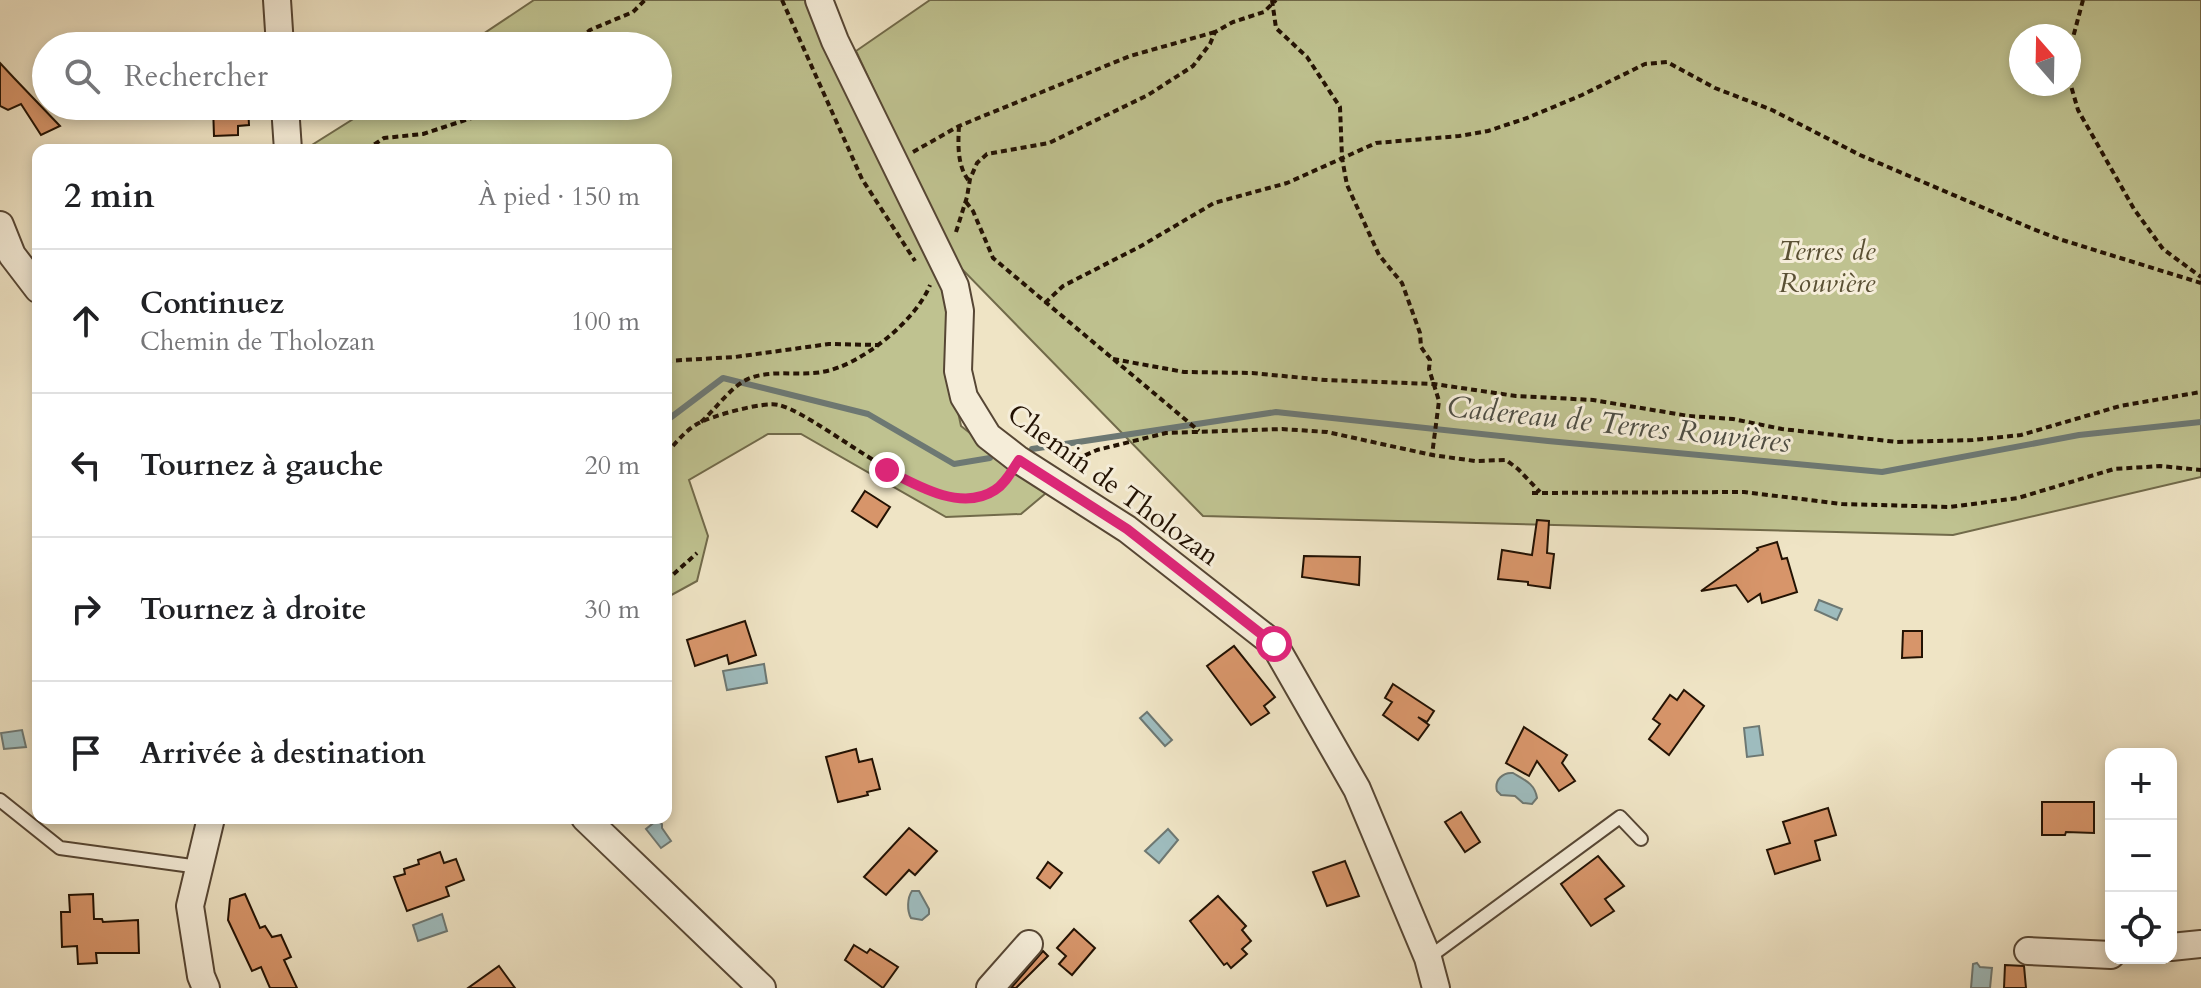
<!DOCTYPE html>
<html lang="fr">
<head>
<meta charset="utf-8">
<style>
	:root { --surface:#fff; --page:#f2f2f2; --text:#202124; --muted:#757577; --line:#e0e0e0 }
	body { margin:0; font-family:Cardo,serif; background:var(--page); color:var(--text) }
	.controls { position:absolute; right:24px; bottom:24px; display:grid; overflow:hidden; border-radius:16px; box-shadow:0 4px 12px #0003 }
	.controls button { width:72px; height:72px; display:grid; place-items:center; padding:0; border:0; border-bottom:2px solid var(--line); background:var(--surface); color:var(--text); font:40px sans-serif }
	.compass { position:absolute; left:2009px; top:24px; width:72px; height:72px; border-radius:50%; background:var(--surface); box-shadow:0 4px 12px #0003; rotate:340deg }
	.stop { position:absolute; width:24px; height:24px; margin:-18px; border:6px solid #db2777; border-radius:50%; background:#fff }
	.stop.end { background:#db2777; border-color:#fff; box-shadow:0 2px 8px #0008 }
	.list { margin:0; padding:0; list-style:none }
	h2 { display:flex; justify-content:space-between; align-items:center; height:104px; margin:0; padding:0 32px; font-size:34px }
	h2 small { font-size:26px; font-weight:400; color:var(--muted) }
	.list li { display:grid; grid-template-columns:52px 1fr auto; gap:24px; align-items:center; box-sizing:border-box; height:144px; padding:0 32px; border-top:2px solid var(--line) }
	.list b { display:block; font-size:30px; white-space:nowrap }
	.list p { margin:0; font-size:26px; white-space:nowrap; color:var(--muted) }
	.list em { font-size:26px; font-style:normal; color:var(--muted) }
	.icon { flex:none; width:44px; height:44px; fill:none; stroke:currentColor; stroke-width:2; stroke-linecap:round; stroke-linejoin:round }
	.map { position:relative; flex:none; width:2201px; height:988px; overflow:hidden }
	.search { position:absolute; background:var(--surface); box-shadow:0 4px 12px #0003; left:32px; top:32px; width:640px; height:88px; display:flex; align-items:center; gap:20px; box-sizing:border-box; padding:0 28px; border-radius:44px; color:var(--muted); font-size:30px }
	.panel { position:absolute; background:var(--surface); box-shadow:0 4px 12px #0003; left:32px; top:144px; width:640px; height:680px; border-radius:16px }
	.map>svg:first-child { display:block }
	.green { fill:#bfc290; stroke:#716a4a; stroke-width:2; fill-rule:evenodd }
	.water { fill:#9ebcbe; stroke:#6d7873; stroke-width:2 }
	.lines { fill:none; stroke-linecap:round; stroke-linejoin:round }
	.stream { stroke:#6d7873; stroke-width:6 }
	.building { fill:#d7956a; stroke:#231203; stroke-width:2 }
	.lane-casing { stroke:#564634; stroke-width:16 }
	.street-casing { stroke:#564634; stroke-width:30 }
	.path { stroke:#231203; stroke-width:4; stroke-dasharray:6 4; stroke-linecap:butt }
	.lane { stroke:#f5edd9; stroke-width:12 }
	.street { stroke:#f5edd9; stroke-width:26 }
	.route { stroke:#db2777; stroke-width:10 }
	.labels { text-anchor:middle; stroke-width:6; stroke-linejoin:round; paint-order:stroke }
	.park-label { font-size:28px; font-style:italic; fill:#5a5034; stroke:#f5edd9 }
	.street-label { font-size:28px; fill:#231203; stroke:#f5edd9 }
	.water-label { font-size:30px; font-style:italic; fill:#4e4e44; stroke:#f5edd9 }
</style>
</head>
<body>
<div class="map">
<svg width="2201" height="988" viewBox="0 0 2201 988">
	<rect width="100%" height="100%" fill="#efe4c5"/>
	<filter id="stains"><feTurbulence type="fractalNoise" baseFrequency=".0025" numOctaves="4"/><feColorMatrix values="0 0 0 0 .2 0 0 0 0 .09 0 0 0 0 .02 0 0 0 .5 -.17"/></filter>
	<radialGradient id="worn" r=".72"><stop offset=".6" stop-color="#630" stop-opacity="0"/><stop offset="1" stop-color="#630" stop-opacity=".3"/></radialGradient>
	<g class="green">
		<path d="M534,0h279l137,303 -1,67 12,56 85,67 -25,21 -75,3 -145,-83h-33l-79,46 19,56 -11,45 -31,17v-448h-362l70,-44h284v-60h-193z"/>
		<path d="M930,0h1271v477l-248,58 -750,-19 -249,-255 -98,-210zM2021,36h48v48h-48z"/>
	</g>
	<g class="water">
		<path d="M1819,600l23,9 -5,11 -22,-10z"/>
		<path d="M764,664l3,19 -40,7 -4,-19z"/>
		<path d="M1147,712l25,28 -7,6 -25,-28z"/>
		<path d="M1759,726l4,29 -16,2 -3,-29z"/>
		<path d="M22,730l4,17 -22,2 -3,-16z"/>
		<path d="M1513,773c12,7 22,11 24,25l-5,6 -9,-1 -8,-7 -14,-1 -4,-4c-3,-11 6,-19 16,-18z"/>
		<path d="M656,821l6,3v4l9,13 -10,7 -15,-19z"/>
		<path d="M1168,829l10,11 -19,23 -14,-12z"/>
		<path d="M912,891h7l10,18v5l-7,6 -11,-2c-4,-7 -4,-20 1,-27z"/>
		<path d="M442,914l5,17 -29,10 -5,-16z"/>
		<path d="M1977,963l3,4 12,1 -2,20h-19l2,-24z"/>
	</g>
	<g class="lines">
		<g class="stream">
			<path d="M666,421l57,-43 145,36 86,50 36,-6"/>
			<path d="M1032,449l244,-37 272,29 334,31 197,-37 122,-13"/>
		</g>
	</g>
	<g class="building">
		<path d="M0,63l14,15 46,48 -19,9 -20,-31 -13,6 -8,-4z"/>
		<path d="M213,106h35l1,19 -11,1v9l-24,1z"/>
		<path d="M865,491l25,16 -13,20 -25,-16z"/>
		<path d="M1537,520l12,1 -2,32 7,1 -4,34 -22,-3v-3l-30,-3 4,-29 30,5z"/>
		<path d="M1777,542l5,17 5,-1 10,34 -35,11 -2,-9 -12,8 -12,-17 -35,6 57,-41 -1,-2z"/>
		<path d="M1304,556l56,1 -1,28 -57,-8z"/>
		<path d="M745,621l11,34 -27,9 -2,-9 -32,11 -8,-26z"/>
		<path d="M1903,631h19v26l-20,1z"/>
		<path d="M1234,646l41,51 -11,9 5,7 -18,12 -44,-59z"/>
		<path d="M1393,684l41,27 -7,11 -9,-5 11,8 -11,15 -35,-25 9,-13 -7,-4z"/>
		<path d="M1684,690l20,16 -35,49 -20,-16 11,-15 -7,-5 17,-24 7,5z"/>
		<path d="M1524,727l43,28 -5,8 13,18 -16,10 -22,-30 -8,15 -23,-13z"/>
		<path d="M856,749l3,13 13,-3 8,30 -13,3 1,3 -30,7 -12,-45z"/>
		<path d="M2042,802h52v31l-28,-1 -1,3h-23z"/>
		<path d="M1828,808l8,27 -21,6 5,19 -45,14 -8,-24 23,-7 -7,-21z"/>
		<path d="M1461,812l19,30 -15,10 -20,-30z"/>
		<path d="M909,828l28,23 -22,24 -6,-5 -23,25 -22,-18z"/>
		<path d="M440,852l4,11 12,-4 8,21 -18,7 3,9 -42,15 -13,-34 11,-3 -1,-5 15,-5 -1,-4z"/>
		<path d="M1598,856l26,30 -19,13 9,12 -23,15 -30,-42z"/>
		<path d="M1345,861l14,35 -32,10 -14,-34z"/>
		<path d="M1048,862l14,11 -12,15 -13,-10z"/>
		<path d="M93,894l1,25h8l1,3 35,-2 1,33h-43l1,10 -19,1 -1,-18 -15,1 -1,-35h9l-1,-17z"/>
		<path d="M245,894l15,34 5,-2 7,11 9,-2 10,22 -7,3 13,28h-27l-9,-21 -9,4 -24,-51 2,-21z"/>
		<path d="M1218,896l28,30 -4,4 9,11 -9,8 5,5 -16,14 -4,-5 -3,2 -34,-44z"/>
		<path d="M1074,929l21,19 -23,27 -13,-11 7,-8 -9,-8z"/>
		<path d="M854,945l13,8 3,-4 28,18 -15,21 -38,-28z"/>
		<path d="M1043,951l5,5 -32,32h-5z"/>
		<path d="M2005,965l19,1 2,22h-22z"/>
		<path d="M499,966l16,22h-47z"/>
	</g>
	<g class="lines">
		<g class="lane-casing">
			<g id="lane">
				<path d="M0,800l60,48 139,19"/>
				<path d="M1428,958l192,-141 21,22"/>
			</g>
		</g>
		<g class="street-casing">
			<g id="street">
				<path d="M277,0l3,46"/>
				<path d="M819,0l16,41 120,245 5,25 -2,60 6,26 24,39 31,24 108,69 147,115 83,145 71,169 8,30"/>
				<path d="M285,106l3,44"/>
				<path d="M0,225l12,30 26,34"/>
				<path d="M585,818l177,170"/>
				<path d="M2171,947l30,-3"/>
				<path d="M2028,951l83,4"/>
				<path d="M206,988l-5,-12 -11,-70 21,-88"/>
				<path d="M990,988l39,-44"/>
			</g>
		</g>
		<g class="path">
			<path d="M782,0l80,179 53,82"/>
			<path d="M1272,0l4,28 31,29 33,50 2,51 5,27 32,70 23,28 18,50 1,14 9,13 -1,9 10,32 -7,54"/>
			<path d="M2083,0l-12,45 -2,34 9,31 56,99 29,40 38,28"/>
			<path d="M573,46l17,-16 43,-18 12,-12"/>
			<path d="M959,126c-1,18 -2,40 10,55"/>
			<path d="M366,150l18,-12 39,-4 85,-28"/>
			<path d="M913,152l46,-26 171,-70 85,-24"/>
			<path d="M966,202l7,9 20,47 206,173"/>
			<path d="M956,232l11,-35 3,-18 7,-16 10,-9 62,-11 99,-48 45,-29 17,-22 5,-12 18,-10 31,-10 12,-12"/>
			<path d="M1045,303l18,-17 78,-40 73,-43 73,-20 89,-40 83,-7 29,-5 39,-13 55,-23 63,-31 22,-2 48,26 57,22 88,45 173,74 26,10 142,44"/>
			<path d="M1113,359l71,13 68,1 73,7 109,4 82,12 77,4 96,16 44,3 49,10 115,13 76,-2 48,-5 99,-29 81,-14"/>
			<path d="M666,361l69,-4 94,-13 49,1"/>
			<path d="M701,422c16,-14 32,-39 52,-45 23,-7 46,-1 69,-5 38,-6 94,-51 108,-87"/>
			<path d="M666,453c10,-10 19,-22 31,-29 14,-8 67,-23 82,-19 50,13 181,142 227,74"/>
			<path d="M1073,470l6,-12 18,-8 69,-17 116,-4 45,3 105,23 43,6 31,-1 12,9 22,23"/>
			<path d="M1532,493l212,-1 98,12 108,3 68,-9 96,-29 46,-3 41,4"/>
			<path d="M666,581l31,-28"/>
		</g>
		<use href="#lane" class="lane"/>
		<use href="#street" class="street"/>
	</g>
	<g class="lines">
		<path class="route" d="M887,470c30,16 75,42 108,20 11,-7 17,-20 24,-30l108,69 147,115"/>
	</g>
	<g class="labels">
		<g class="park-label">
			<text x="1827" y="260">Terres de<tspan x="1827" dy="32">Rouvière</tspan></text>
		</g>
		<g class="street-label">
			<text transform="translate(1114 484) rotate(36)" y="10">Chemin de Tholozan</text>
		</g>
		<g class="water-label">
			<text transform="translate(1619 424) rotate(6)" y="10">Cadereau de Terres Rouvières</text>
		</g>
	</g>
	<rect width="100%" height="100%" filter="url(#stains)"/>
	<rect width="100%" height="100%" fill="url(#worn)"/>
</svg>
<div class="controls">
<button>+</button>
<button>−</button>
<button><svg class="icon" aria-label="locate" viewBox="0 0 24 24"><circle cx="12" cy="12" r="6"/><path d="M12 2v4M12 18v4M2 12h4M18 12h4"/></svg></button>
</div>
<svg class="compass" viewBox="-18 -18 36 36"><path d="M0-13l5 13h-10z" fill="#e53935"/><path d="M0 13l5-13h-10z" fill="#757577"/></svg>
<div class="stop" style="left:1274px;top:644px"></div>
<div class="stop end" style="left:887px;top:470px"></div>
<div class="search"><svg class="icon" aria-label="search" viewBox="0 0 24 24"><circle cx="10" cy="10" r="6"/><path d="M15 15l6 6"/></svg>Rechercher</div>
<section class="panel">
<h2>2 min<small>À pied · 150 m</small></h2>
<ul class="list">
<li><svg class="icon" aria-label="ahead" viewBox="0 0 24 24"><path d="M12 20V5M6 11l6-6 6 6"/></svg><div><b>Continuez</b><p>Chemin de Tholozan</p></div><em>100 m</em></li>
<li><svg class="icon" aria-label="left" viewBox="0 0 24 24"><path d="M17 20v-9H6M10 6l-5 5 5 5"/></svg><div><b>Tournez à gauche</b></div><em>20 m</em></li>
<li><svg class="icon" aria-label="right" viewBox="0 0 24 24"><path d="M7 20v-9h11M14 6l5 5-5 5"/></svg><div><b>Tournez à droite</b></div><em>30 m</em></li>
<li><svg class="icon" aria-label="arrive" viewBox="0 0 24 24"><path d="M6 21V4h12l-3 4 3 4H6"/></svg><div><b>Arrivée à destination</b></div></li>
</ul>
</section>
</div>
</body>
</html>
